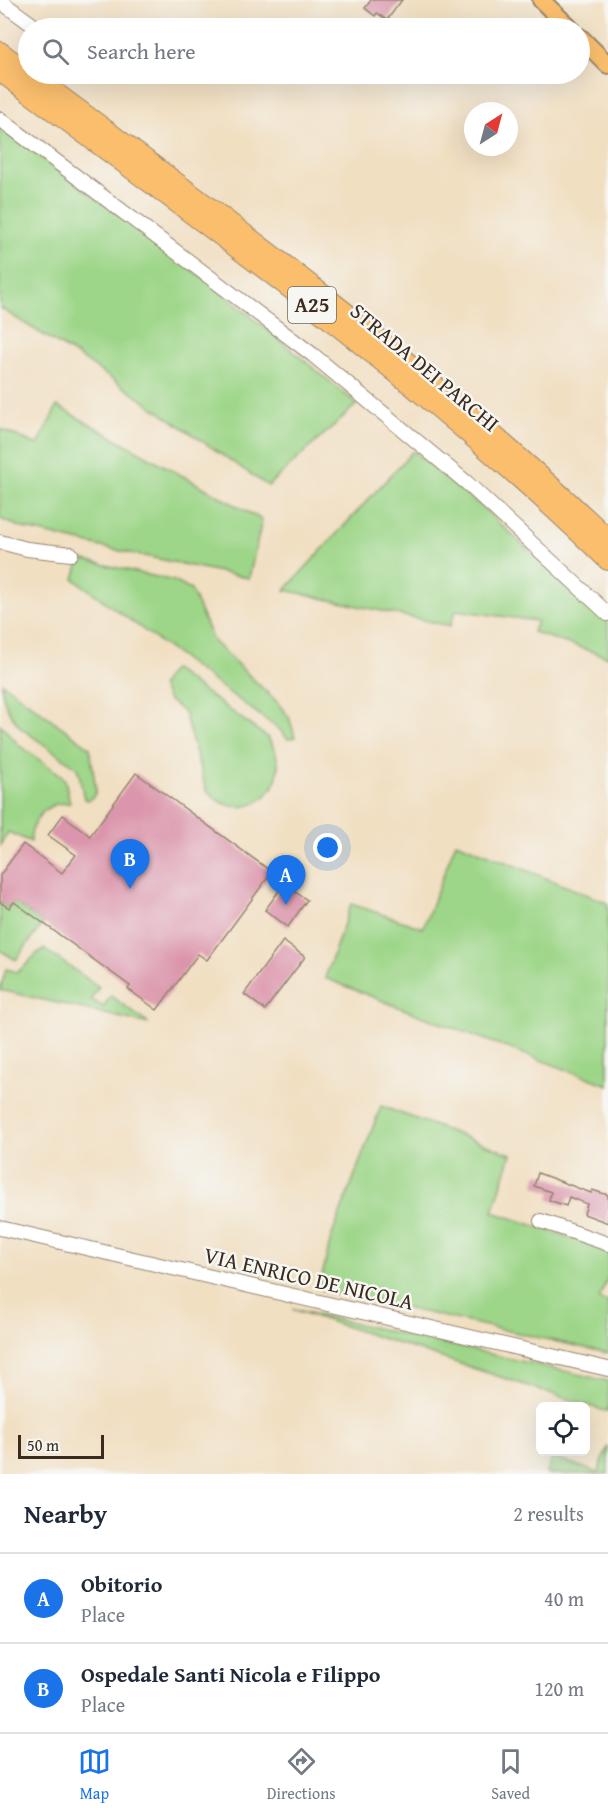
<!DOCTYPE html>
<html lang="en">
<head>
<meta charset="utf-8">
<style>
	:root { --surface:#fff; --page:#f2f2f3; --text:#1f2937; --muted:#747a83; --line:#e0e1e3; --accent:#1a73e8 }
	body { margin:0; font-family:"Gentium Book Plus",serif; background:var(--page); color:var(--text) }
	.controls { position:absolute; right:18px; bottom:18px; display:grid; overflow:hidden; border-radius:9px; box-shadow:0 6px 24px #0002 }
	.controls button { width:54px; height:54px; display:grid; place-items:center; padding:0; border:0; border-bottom:2px solid var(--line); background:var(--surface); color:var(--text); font:30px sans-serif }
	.compass { position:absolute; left:464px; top:102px; width:54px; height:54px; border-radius:50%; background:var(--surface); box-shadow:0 6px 24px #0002; rotate:36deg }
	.scale { position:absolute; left:18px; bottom:15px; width:86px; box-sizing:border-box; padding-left:6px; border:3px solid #3b2a1e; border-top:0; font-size:16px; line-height:21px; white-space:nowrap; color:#3b2a1e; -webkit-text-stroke:4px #f6f6f2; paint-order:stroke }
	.you { position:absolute; left:328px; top:848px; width:21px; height:21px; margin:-15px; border:4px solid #fff; border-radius:50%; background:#1a73e8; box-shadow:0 0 0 9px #1a73e833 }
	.badge { display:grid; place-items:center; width:39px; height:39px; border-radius:50%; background:var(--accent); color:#fff; font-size:20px; font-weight:700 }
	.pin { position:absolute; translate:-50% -50px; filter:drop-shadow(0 2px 3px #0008) }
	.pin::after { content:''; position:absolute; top:32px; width:21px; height:18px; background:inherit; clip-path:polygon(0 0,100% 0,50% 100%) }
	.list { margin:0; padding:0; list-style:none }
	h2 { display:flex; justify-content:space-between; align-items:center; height:78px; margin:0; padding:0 24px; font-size:26px }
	h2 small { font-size:20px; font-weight:400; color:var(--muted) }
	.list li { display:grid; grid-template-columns:39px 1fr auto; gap:18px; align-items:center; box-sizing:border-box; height:90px; padding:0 24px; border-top:2px solid var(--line) }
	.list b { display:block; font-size:22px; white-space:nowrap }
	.list p { margin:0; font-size:20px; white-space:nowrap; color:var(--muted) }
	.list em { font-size:20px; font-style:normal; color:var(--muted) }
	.icon { flex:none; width:33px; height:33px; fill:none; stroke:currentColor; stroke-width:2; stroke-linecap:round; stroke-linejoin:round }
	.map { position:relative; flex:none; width:608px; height:1474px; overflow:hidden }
	.search { position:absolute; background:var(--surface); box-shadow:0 6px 24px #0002; left:18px; right:18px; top:18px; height:66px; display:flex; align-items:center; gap:15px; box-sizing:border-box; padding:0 21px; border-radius:33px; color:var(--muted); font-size:22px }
	.sheet { height:258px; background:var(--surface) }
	nav { display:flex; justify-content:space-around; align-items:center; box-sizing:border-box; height:84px; border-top:2px solid var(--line); background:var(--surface); font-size:16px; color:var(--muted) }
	nav a { display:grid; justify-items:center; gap:3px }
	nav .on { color:var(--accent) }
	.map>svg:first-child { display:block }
	.green { fill:#9dd688; stroke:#6c8053; stroke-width:1.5 }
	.building { fill:#db95ac }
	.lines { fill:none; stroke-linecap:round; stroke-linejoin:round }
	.minor-casing { stroke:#968470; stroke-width:16 }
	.major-casing { stroke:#968470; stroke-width:20 }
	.highway-casing { stroke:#968470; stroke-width:22 }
	.minor { stroke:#fff; stroke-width:14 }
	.major { stroke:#fabe6d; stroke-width:16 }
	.highway { stroke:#fabe6d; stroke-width:20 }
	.labels { text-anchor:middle; stroke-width:5; stroke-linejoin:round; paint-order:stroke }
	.shield { fill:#f6f6f2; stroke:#73675e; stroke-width:1.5 }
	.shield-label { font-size:21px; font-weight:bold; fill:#3b2a1e }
	.street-label { font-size:22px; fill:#3b2a1e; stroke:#f6f6f2 }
</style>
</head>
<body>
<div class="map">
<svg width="608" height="1474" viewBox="0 0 608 1474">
	<rect width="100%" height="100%" fill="#f6f6f2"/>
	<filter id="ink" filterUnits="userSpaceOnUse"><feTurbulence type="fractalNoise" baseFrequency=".0167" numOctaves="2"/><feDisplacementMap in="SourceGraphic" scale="12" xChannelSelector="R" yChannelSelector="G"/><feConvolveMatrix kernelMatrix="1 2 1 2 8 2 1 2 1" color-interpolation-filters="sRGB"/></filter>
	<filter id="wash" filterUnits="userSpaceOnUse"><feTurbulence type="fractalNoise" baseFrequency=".008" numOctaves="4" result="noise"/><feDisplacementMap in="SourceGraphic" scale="24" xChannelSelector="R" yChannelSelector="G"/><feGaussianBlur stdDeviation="1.35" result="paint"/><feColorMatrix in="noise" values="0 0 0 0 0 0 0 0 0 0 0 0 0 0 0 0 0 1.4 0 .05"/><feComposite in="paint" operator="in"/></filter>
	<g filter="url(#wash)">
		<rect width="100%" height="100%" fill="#f1dfc2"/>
		<g class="green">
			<path d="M0,127l214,159 143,118 -89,82 -187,-128 -81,-50z"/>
			<path d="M57,406l205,114 -13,58 -147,-31 -79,-19 -23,-9v-90l38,16z"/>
			<path d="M413,451l71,58 124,114v34l-75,-25 4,-11 -81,-11 -6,16 -165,-36z"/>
			<path d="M80,559l94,22 17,9 22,51 64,61 12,15 6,20 -7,2 -8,-9 -206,-151z"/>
			<path d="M173,669l94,68c36,47 -24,97 -61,52l-22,-77 -16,-12 -7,-15z"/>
			<path d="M2,683l88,65 6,43 -3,6 -6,3 -3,-1 -5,-26 -3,-6 -54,-38c-12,-13 -21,-28 -20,-46z"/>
			<path d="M0,724l20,22 41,29 4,5 5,23c-6,0 -14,0 -19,3 -12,6 -22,24 -20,36l-23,-10 -8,14z"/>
			<path d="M456,842l152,61v182l-192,-71 -91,-36 26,-74 72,24z"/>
			<path d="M0,902l9,6 5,-6 29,21 -27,37 -16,-10z"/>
			<path d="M44,949l55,38 -8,12 12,8 8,-11 38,28 -149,-34 6,-21 11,3c12,-7 17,-19 27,-23z"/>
			<path d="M381,1106l130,48 -18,58 115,38v27l-9,22 9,3v51l-289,-64 12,-51z"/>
			<path d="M292,1309l316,72v31z"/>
			<path d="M608,1446v28h-62l7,-17 45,16z"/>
		</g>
		<g id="blocks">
			<g class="building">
				<path d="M371,0h31l-15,20 -10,-7 -2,3 -10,-8z"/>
				<path d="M136,773l136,99 -65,88 -9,-6 -41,56 -29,-21 2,-3 -116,-84 -5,6 -9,-6v-27l23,-31 39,29 14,-18 -28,-20 15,-20 27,21z"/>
				<path d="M284,884l23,16 -19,27 -23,-17z"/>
				<path d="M283,941l22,16 -40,53 -21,-16z"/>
				<path d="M538,1173l53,20 1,-3 16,5v28l-24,-9 3,-10 -18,-7 -3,9 -17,-6 2,-8 -17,-6z"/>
			</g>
		</g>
	</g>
	<g filter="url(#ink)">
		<use href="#blocks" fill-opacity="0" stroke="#968470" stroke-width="1.5"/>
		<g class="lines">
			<g class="minor-casing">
				<g id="minor">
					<path d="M0,1l37,27"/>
					<path d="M0,119l313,236 154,128 141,131"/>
					<path d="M0,542l27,7 44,5"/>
					<path d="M541,1221l67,23"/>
					<path d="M0,1228l608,141"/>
				</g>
			</g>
			<g class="major-casing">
				<g id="major">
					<path d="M541,0l29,28"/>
					<path d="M580,37l28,28"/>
				</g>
			</g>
			<g class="highway-casing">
				<g id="highway">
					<path d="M0,52l28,21"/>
					<path d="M0,71c209,155 421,307 608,489"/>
					<path d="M30,74c199,147 398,294 578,465"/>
				</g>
			</g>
			<use href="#minor" class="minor"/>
			<use href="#major" class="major"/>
			<use href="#highway" class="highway"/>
		</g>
	</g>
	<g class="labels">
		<rect class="shield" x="288" y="287" width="48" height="36" rx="4.5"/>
		<g class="shield-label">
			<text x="312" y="312">A25</text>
		</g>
		<g class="street-label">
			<text transform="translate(425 367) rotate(40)" y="8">STRADA DEI PARCHI</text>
			<text transform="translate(309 1278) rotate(13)" y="8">VIA ENRICO DE NICOLA</text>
		</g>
	</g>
</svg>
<div class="controls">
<button><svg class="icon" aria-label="locate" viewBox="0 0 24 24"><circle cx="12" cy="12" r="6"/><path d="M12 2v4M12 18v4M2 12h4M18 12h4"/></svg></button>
</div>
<svg class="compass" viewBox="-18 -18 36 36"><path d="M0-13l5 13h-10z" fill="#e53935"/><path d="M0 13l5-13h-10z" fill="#747a83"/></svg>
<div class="scale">50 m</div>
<div class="you"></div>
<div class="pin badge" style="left:286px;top:905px">A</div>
<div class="pin badge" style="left:130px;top:889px">B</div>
<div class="search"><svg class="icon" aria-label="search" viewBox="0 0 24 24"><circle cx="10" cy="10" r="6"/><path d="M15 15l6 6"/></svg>Search here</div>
</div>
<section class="sheet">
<h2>Nearby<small>2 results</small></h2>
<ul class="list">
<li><span class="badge">A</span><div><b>Obitorio</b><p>Place</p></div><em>40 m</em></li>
<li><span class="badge">B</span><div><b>Ospedale Santi Nicola e Filippo</b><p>Place</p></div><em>120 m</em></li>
</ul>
</section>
<nav>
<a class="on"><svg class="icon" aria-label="map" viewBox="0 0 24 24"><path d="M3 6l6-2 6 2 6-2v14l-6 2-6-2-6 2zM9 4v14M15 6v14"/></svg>Map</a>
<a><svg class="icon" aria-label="directions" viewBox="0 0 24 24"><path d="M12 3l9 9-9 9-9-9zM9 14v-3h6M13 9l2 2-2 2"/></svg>Directions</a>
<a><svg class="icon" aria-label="saved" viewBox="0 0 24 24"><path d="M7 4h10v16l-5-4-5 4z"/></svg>Saved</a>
</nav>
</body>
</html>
